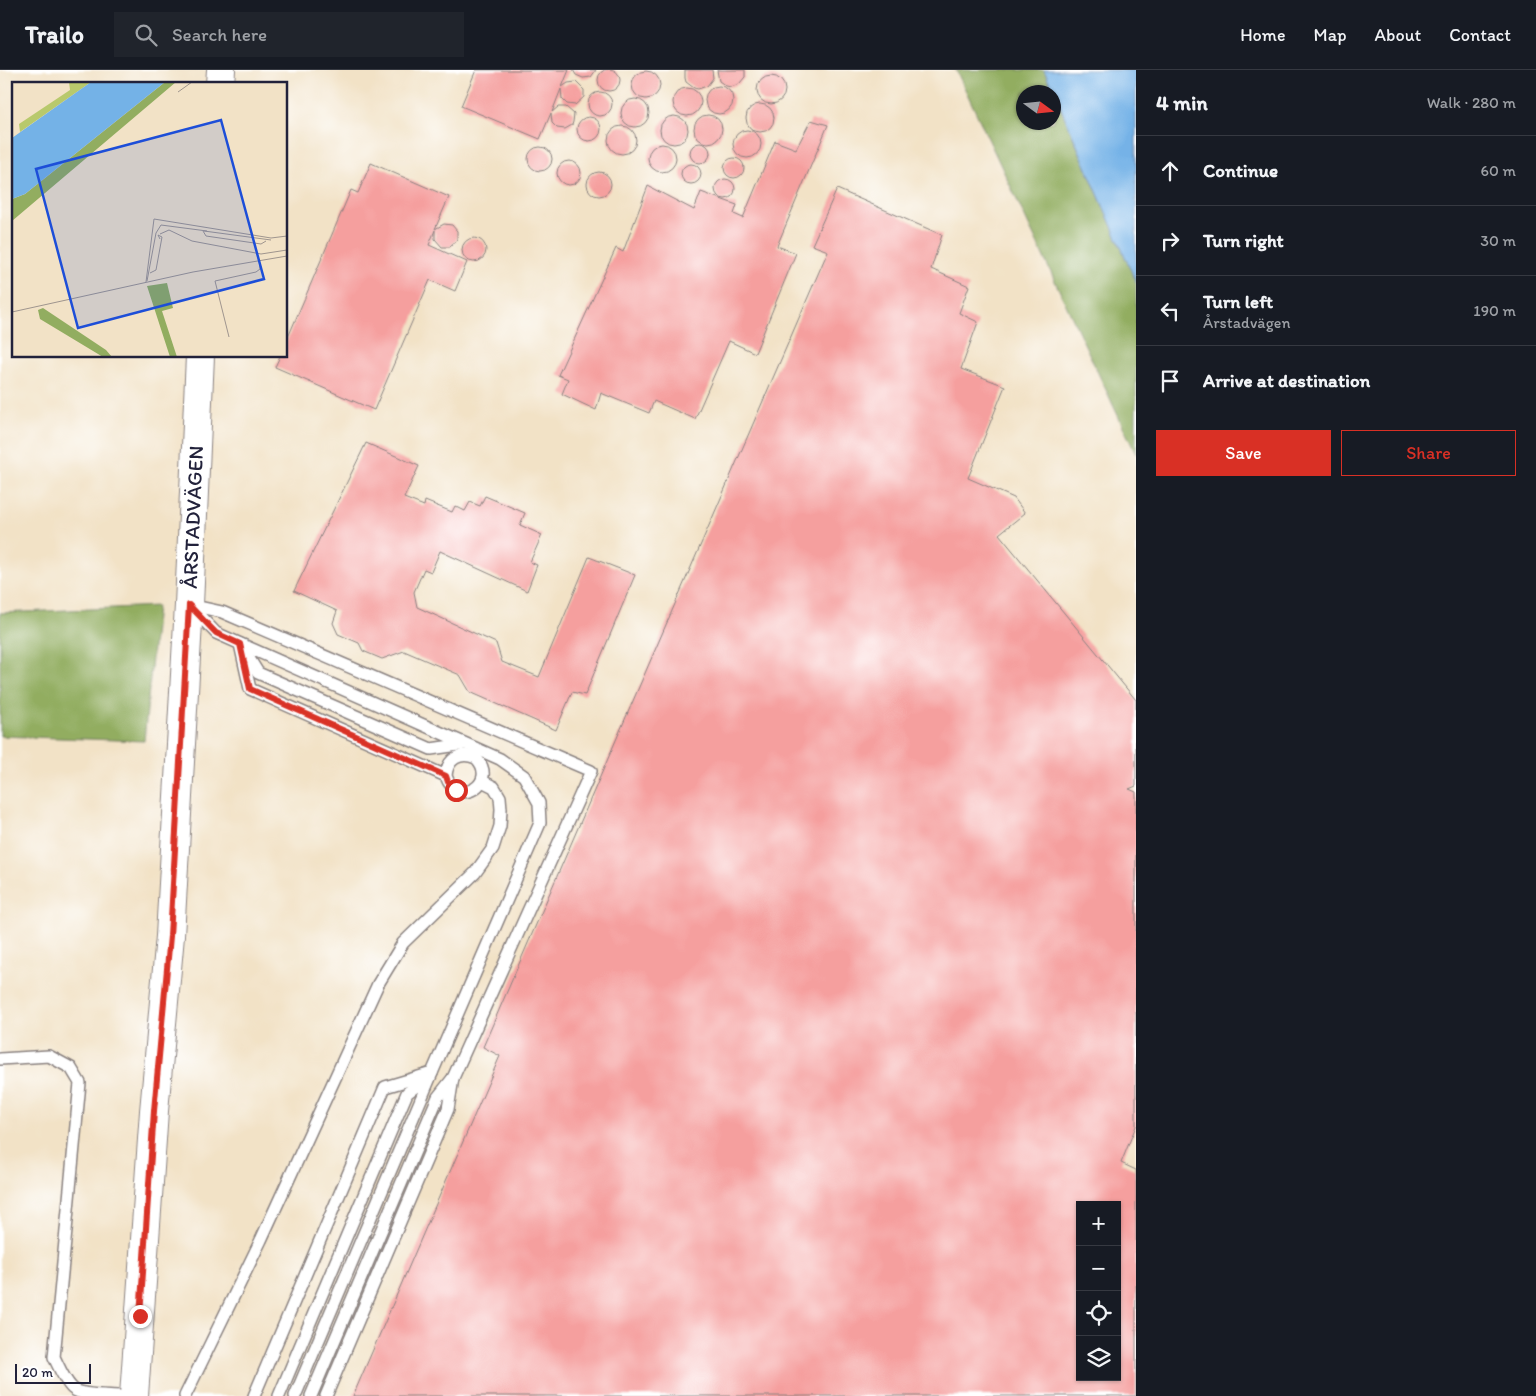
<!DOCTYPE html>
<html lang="en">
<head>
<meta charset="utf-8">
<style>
	:root { --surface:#171b24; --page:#20242c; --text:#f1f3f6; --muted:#9ea1a6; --line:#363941; --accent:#d93025 }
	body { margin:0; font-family:Itim,sans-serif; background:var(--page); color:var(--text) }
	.controls { position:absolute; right:15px; bottom:15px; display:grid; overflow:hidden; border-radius:0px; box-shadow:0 1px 4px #0004 }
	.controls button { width:45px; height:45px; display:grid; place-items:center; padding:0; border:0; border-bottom:1px solid var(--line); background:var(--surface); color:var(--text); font:25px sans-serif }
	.compass { position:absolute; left:1016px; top:15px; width:45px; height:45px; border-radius:50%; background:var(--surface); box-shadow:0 1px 4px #0004; rotate:105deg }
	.scale { position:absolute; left:15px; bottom:12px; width:76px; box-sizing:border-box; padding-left:5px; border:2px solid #22223b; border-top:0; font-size:14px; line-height:18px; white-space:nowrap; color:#22223b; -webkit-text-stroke:4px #fff; paint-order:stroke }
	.stop { position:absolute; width:15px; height:15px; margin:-11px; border:4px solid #d93025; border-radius:50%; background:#fff }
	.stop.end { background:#d93025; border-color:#fff; box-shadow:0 1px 5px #0008 }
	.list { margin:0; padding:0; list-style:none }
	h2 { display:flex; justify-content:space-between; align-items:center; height:65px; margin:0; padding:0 20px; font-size:21px }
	h2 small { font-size:16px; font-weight:400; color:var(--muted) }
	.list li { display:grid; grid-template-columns:32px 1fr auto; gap:15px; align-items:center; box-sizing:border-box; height:70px; padding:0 20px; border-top:1px solid var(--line) }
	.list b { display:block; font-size:19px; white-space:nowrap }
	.list p { margin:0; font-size:16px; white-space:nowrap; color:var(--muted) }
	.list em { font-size:16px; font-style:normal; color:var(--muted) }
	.actions { display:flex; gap:10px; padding:15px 20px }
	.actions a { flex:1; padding:11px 0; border:1px solid var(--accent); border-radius:0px; text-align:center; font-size:18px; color:var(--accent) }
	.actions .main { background:var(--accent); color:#fff }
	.icon { flex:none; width:28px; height:28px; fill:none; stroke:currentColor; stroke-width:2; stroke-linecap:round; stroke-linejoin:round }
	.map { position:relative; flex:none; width:1136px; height:1326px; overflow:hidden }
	header { display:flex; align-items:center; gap:30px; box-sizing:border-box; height:70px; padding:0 25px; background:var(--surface); border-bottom:1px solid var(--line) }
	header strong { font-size:24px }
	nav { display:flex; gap:28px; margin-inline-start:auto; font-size:18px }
	.search { width:350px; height:45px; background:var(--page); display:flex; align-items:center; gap:12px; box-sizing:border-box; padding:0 18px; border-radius:0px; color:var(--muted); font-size:19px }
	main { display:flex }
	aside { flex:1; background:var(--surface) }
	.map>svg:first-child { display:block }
	.forest { fill:#92ad60; stroke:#5a684e }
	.water { fill:#74b2e7; stroke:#4b6a91 }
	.building { fill:#f59f9e; fill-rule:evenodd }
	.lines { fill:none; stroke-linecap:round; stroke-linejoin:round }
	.service-casing { stroke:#8a8280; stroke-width:14 }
	.secondary-casing { stroke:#8a8280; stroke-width:30 }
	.service { stroke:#fff; stroke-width:11 }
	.secondary { stroke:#fff; stroke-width:28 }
	.route { stroke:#d93025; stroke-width:6 }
	.labels { text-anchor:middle; stroke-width:4; stroke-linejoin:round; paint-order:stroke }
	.street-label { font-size:21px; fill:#22223b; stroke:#fff }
	.inset-road { fill:none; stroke:#9f958e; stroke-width:1 }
	.view { fill:#1d4ed8; fill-opacity:0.15; stroke:#1d4ed8; stroke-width:2.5 }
	.inset-edge { fill:none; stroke:#22223b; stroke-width:2.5 }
</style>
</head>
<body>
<header>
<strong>Trailo</strong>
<div class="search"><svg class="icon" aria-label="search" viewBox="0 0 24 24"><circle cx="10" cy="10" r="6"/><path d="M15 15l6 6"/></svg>Search here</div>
<nav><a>Home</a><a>Map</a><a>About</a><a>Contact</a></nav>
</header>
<main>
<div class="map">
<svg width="1136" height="1326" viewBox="0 0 1136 1326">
	<rect width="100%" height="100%" fill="#fff"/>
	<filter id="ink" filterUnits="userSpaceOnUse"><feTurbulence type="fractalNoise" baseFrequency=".02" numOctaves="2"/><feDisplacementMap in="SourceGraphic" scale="10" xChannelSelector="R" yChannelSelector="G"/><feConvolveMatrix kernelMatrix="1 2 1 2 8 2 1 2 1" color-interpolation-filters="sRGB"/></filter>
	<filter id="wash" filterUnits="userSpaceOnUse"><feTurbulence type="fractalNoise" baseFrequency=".0096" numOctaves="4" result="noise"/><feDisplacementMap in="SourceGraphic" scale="20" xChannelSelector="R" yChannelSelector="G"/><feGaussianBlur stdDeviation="1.12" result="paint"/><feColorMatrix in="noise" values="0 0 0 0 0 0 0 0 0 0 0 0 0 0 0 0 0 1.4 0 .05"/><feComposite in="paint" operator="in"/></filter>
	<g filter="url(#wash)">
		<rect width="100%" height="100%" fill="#f2e2c6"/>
		<g class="forest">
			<path d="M956,0h88l9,22h-29v30h30v-29l82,189v172z"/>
			<path d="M157,536l-13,135 -144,-5v-123z"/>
		</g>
		<path class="water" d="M1044,0h92v212l-82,-190z"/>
		<g id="blocks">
			<g class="building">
				<circle cx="609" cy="10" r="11"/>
				<path d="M476,0h93l-7,17 6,-4 8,-1 8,8v7l-9,8 -8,-1 -5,-5 -1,-10 -9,23 6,-5h8l8,7 -1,8 -1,3 -7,4 -8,-1 -5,-5 -1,-10 -11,26 -79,-33z"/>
				<path d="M573,0h23l-5,7 -8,1 -7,-3z"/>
				<path d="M685,0h27l1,8 -6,8 -9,3 -4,-1 -8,-6 -1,-4z"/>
				<path d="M717,0h28v7l-6,7 -8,3 -5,-1 -7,-5z"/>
				<circle cx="646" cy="15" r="14"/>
				<circle cx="771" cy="20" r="14"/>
				<circle cx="719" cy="30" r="14"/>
				<circle cx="687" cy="32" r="14"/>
				<circle cx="600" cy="34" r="12"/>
				<circle cx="635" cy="43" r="14"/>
				<circle cx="760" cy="48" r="14"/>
				<circle cx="708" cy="59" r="14"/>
				<circle cx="674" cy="60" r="14"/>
				<circle cx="589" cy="59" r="12"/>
				<path d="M811,50l17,5 -51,121 19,7 -41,100 -26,-12 -34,78 -41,-18 -5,12 -48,-20 -5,17 -34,-16 6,-15 -10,-4 58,-127 7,4 25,-66 46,24 7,-18 36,13 -3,9 9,4 32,-77 21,8z"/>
				<circle cx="622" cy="70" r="14"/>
				<circle cx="747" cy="74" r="14"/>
				<circle cx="700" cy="83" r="10"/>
				<circle cx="662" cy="88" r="14"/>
				<circle cx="540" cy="89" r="12"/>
				<circle cx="734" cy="98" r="10"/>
				<circle cx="569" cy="103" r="12"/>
				<path d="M371,93l78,34 -14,32 9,-5 8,1 5,6v8l-7,8h-8l-7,-8v-9l-6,15 38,17 -12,29 -25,-11 -56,130 -99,-43 5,-11h6v-14l65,-152 7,3z"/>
				<circle cx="691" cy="104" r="10"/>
				<circle cx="599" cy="114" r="12"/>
				<circle cx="725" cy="119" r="10"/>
				<path d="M837,119l105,46 -11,34 38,17 -10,27 19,9 -17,47 44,17 -37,92 46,20 11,15 -26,21 137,166v86l-7,3 7,3v334l-15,37 15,7v226h-783l147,-340 -17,-9 345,-796 -16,-6zM1080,1135h37v172h-37z"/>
				<circle cx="474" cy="180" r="12"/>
				<path d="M366,373l53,23 -15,32 20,8 1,-5 27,11 3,-6 10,5 5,-9 10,4 5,-10 40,17 -5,12 22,10 -12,27 7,3 -10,26 -87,-40 -9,21 -7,-3 -10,23 3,15 79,36 6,19 37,15 50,-120 46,18 -50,120 -13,-3 -16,38 -86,-38 -10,-17 -56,-24 -22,8 -19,-8 -4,-8 -21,-9 -5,-11 4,-12 -43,-20z"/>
			</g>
		</g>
	</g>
	<g filter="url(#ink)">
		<use href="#blocks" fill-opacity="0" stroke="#8a8280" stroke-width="1"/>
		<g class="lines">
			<g class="service-casing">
				<g id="service">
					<path d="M190,535l32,7 369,159 -138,307 -15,19 -127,299"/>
					<path d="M192,538l24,25 284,126 24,17 15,27 1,20 -108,250 -137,323"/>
					<path d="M240,574l10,45 196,87c11,33 54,7 30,-18 -16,-7 -29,1 -30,18"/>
					<path d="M245,582l13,21 173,76 34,-5"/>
					<path d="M0,989l49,-3 22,12 9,15 -26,274c5,10 10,23 18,31 8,8 35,7 47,8"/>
					<path d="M185,1326l76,-156 117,-256 25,-41 72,-70 18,-25 7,-22 1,-17 -1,-12 -6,-10 -12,-6"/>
					<path d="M254,1326l131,-309 47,-14"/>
					<path d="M279,1326l128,-303 20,-15"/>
					<path d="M326,1326l122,-287 5,-31"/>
				</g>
			</g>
			<g class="secondary-casing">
				<g id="secondary">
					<path d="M220,14l1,-14"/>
					<path id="s1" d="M134,1326l20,-285 16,-175 19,-331 11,-249"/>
				</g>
			</g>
			<use href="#service" class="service"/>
			<use href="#secondary" class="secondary"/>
		</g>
	</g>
	<g class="lines" filter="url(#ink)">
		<path class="route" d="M140,1246l14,-205 16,-175 19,-331 27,28 24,11 10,45 196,87 2,6 8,8"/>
	</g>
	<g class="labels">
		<g class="street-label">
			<text dy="7" stroke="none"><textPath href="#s1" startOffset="881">ÅRSTADVÄGEN</textPath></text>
		</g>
	</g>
	<g transform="translate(12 12)">
		<rect width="275" height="275" fill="#f2e2c6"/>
		<path d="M57,0h22l-71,50 -1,-8 51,-34z" fill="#b8c96c"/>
		<path d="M153,0h11l-164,139v-22l13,-5zM155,201l6,25 -11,3 15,46h-7l-23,-71zM31,226l63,42 6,7h-9l-63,-38 -2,-9z" fill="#92ad60"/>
		<path d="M79,0h74l-140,112 -13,5v-61z" fill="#74b2e7"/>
		<path class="inset-road" d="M166,10l14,-10M191,149l3,5 55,8 5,-3M192,149l67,9M148,152l9,-4 23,11 69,13 26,-4M138,191l6,-3 6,-33 -4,-2 2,4M135,199l9,-48 5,-8 46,6M134,200l8,-63 117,19 16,-2M0,230l181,-40 94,-16M217,255l-14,-56 41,-9 4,-3 -1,-9"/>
		<path class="view" d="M209,38l43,159 -186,49 -42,-159z"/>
		<rect width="275" height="275" class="inset-edge"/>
	</g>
</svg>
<div class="controls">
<button>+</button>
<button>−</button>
<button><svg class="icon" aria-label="locate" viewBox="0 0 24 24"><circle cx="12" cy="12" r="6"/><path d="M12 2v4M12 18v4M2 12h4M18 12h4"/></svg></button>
<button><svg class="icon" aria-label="layers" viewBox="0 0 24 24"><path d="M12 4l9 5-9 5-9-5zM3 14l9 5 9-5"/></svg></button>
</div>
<svg class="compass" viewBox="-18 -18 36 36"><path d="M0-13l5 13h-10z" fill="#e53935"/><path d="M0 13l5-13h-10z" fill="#9ea1a6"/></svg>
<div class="scale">20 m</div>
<div class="stop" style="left:456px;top:720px"></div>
<div class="stop end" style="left:140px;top:1246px"></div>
</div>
<aside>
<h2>4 min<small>Walk · 280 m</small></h2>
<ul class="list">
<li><svg class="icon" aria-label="ahead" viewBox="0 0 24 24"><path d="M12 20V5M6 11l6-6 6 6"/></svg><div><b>Continue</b></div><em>60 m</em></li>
<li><svg class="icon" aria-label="right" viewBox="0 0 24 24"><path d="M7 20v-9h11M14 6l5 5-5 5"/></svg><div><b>Turn right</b></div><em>30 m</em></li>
<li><svg class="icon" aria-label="left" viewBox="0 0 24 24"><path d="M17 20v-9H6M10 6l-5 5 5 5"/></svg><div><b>Turn left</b><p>Årstadvägen</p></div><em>190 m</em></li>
<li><svg class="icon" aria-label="arrive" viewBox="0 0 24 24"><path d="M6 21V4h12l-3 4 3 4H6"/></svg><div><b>Arrive at destination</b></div></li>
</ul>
<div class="actions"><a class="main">Save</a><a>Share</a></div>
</aside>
</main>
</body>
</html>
